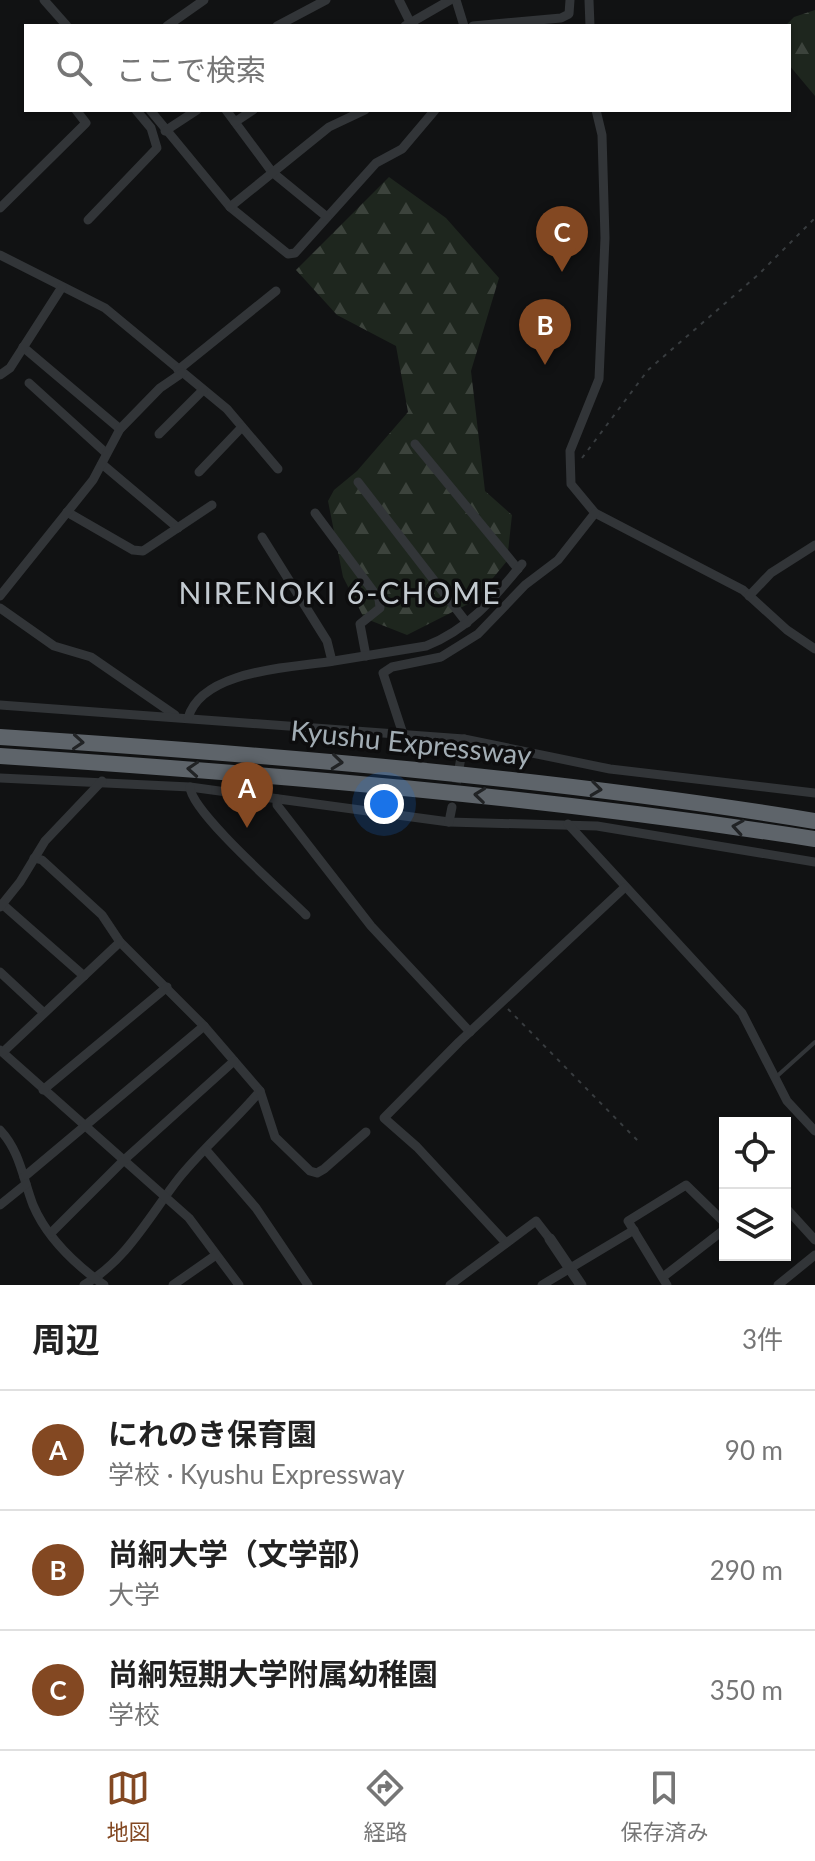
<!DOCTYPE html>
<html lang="ja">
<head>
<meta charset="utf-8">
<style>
	:root { --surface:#fff; --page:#f2f2f2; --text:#222; --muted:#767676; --line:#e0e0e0; --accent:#834822 }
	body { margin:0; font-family:Lato,"Noto Sans JP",sans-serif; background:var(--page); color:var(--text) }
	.controls { position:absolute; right:24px; bottom:24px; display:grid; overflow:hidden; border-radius:0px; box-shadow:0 2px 6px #0004 }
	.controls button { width:72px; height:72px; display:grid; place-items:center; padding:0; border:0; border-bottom:2px solid var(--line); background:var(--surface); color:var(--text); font:40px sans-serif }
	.you { position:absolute; left:384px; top:804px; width:28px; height:28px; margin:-20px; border:6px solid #fff; border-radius:50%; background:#1a73e8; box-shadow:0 0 0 12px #1a73e833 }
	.badge { display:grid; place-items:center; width:52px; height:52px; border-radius:50%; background:var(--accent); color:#fff; font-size:26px; font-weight:700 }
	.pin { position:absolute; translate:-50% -66px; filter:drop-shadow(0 2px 4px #0008) }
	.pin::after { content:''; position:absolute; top:42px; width:28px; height:24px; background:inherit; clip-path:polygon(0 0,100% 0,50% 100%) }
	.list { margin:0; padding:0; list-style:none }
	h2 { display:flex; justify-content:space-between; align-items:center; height:104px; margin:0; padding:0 32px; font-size:34px }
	h2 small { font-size:26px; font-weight:400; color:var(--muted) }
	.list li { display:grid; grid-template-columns:52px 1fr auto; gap:24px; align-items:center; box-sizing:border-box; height:120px; padding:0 32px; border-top:2px solid var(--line) }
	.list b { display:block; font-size:30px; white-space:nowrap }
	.list p { margin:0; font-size:26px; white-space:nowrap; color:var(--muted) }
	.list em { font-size:26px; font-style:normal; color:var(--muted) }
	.icon { flex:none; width:44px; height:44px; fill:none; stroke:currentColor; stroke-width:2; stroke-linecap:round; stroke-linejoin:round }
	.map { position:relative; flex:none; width:815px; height:1285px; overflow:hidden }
	.search { position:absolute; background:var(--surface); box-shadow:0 2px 6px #0004; left:24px; right:24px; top:24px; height:88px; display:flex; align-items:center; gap:20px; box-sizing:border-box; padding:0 28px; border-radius:0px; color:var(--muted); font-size:30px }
	.sheet { height:464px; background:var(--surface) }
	nav { display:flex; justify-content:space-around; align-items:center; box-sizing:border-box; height:112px; border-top:2px solid var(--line); background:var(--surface); font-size:22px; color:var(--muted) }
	nav a { display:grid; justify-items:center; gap:4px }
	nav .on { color:var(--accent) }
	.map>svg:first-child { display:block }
	.forest { fill:url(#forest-firs) }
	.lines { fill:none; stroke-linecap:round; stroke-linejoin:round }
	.minor-tunnel { stroke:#2e3133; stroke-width:9; stroke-dasharray:9 4.5; stroke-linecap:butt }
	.path { stroke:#383c3f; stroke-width:2; stroke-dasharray:4 6; stroke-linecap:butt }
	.service { stroke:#323538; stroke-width:4 }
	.minor { stroke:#323538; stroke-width:9 }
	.tertiary { stroke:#323538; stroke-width:11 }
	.motorway { stroke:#5e646a; stroke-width:16 }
	.oneway { stroke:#212325 }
	.labels { text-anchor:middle; stroke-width:7; stroke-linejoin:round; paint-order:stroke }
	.street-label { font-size:28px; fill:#a2adb4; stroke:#0d0d0e }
	.neighbourhood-label { font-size:30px; letter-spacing:2px; fill:#c3cad0; stroke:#0d0d0e }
</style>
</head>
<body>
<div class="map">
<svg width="815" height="1285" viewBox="0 0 815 1285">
	<defs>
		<pattern id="forest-firs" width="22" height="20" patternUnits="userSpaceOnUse" patternTransform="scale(2)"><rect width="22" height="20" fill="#1e261e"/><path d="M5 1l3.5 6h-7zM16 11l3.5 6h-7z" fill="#3c433c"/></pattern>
	</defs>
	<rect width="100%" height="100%" fill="#111213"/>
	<g class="forest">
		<path d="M815,10v86l-26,-31v-39h-4l9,-9z"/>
		<path d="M389,177l57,41 53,60 -28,93 14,120 27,24 -5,46 -33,40 -67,34 -43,-17 -21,-41 -15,-76 6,-11 23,-19 51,-59 -12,-66 -59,-31 -41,-45z"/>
	</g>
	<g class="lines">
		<path class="minor-tunnel" d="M454,796l8,-44"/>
		<g class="path">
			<path d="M582,458l66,-88 111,-96 56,-56"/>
			<path d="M508,1009l133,135"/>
		</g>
		<path class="service" d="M775,1078l40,-36"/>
		<g class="minor">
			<path d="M44,0l23,26"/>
			<path d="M399,0l13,26"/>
			<path d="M456,0l8,26"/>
			<path d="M589,0l1,26"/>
			<path d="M167,26l37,-26"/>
			<path d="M277,26l49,-26"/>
			<path d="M405,26l45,-26"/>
			<path d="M473,26l88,-8 8,-4 1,-14"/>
			<path d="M150,110l80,97 58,47 7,-1 81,-90 26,-14 33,-39"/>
			<path d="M226,110l46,62 55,45"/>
			<path d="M596,110l6,25 3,103 -6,141 -29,72 1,33 24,29 148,77 44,40 28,19"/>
			<path d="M235,122l18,-12"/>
			<path d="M165,131l32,-21"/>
			<path d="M230,207l99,-80 36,-17"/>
			<path d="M0,208l86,-85 -10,-13"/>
			<path d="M88,220l69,-72 -6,-20 -15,-18"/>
			<path d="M0,255l105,53 122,101 51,60"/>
			<path d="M23,347l97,82"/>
			<path d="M178,370l98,-79"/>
			<path d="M0,375l10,-7 52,-81"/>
			<path d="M29,383l77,70"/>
			<path d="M159,434l44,-44"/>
			<path d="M415,444l103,125"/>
			<path d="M102,464l76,64"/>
			<path d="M199,472l43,-45"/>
			<path d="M358,482l109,141"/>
			<path d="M67,512l66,38 10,1 69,-46"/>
			<path d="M315,513l64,86 1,9 -20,16 6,32"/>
			<path d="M262,537l65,104 5,20"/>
			<path d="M0,596l93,-116 27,-51 40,-41 22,-15"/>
			<path d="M749,596l22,-23 44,-28"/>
			<path d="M0,608l54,38 37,11 84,58"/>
			<path d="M0,705l464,34 146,30 205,24"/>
			<path d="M188,718c14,-49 104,-50 146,-57 31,-5 61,-10 92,-15 42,-16 68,-48 96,-82"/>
			<path d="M403,734l-20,-61 9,-6 49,-10 37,-23 47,-49 33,-25 37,-47"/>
			<path d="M462,752l2,-13"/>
			<path d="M0,778l190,9 259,35 148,4 218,36"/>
			<path d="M190,787c1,25 94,106 116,128"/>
			<path d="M277,799v6l94,121 99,106"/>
			<path d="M449,822l3,-15"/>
			<path d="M568,824l174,189 45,88 28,30"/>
			<path d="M34,858l8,2 60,55 18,27 84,84 56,65c-25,30 -56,56 -81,87 -29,37 -52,82 -95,107"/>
			<path d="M2,904l82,72"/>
			<path d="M0,907l20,-25 25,-41 57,-60"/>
			<path d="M0,972l44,41"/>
			<path d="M0,1050l189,168 50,67"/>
			<path d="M3,1052l117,-110"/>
			<path d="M43,1090l124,-103"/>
			<path d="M260,1091l15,46 35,34 7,2 7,-4 42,-37"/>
			<path d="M0,1130c20,21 23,49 33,75 14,33 43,60 71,80"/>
			<path d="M206,1150l50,58 52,77"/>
			<path d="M24,1177l180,-151"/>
			<path d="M0,1205l26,-21"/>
			<path d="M785,1207l30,33"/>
			<path d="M51,1233l73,-73 110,-99"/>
			<path d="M506,1243l-89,-96 -33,-29 75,-76 165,-154"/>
			<path d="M663,1277l62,-48"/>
			<path d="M173,1285l43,-30"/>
			<path d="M450,1285l86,-64 14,18"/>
			<path d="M542,1285l92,-55"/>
			<path d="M667,1285l-39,-64 58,-36 39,38"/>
			<path d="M778,1285l37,-30"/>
		</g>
		<path class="tertiary" d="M550,1239l31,46"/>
		<g class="motorway">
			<path d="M0,737c273,18 545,40 815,84"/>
			<path d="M0,756c273,18 545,41 815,83"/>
		</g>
	</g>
	<defs><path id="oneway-chevron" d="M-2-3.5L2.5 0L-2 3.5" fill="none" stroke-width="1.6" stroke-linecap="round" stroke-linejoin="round" transform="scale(2)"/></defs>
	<g class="oneway">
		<use href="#oneway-chevron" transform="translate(78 742) rotate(4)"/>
		<use href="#oneway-chevron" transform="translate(337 762) rotate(6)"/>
		<use href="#oneway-chevron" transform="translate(193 769) rotate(-176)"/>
		<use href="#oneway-chevron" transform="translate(596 789) rotate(7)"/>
		<use href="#oneway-chevron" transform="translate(480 795) rotate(-174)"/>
		<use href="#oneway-chevron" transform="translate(738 827) rotate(-171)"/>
	</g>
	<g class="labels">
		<g class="street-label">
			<text transform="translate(411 743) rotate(6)" y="10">Kyushu Expressway</text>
		</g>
		<g class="neighbourhood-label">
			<text x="340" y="604">NIRENOKI 6-CHOME</text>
		</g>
	</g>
</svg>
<div class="controls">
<button><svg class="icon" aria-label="locate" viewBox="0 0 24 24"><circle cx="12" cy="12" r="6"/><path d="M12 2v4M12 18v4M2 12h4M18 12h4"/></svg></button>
<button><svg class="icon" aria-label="layers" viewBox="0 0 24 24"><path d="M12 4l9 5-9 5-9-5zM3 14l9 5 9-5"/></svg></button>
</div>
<div class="you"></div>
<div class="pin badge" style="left:247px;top:828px">A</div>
<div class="pin badge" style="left:545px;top:365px">B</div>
<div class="pin badge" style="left:562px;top:272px">C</div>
<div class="search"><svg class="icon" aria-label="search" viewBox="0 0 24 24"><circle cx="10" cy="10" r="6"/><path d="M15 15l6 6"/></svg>ここで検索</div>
</div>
<section class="sheet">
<h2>周辺<small>3件</small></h2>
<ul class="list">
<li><span class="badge">A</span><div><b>にれのき保育園</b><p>学校 · Kyushu Expressway</p></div><em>90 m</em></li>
<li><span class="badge">B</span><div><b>尚絅大学（文学部）</b><p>大学</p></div><em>290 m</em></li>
<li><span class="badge">C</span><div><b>尚絅短期大学附属幼稚園</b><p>学校</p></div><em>350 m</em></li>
</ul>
</section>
<nav>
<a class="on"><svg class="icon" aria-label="map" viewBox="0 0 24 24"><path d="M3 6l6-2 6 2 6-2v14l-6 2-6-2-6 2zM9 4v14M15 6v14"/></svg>地図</a>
<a><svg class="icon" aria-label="directions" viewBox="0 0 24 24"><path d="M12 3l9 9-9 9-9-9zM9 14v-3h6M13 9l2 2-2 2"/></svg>経路</a>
<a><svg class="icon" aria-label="saved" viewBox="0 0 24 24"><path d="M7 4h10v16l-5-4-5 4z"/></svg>保存済み</a>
</nav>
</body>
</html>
